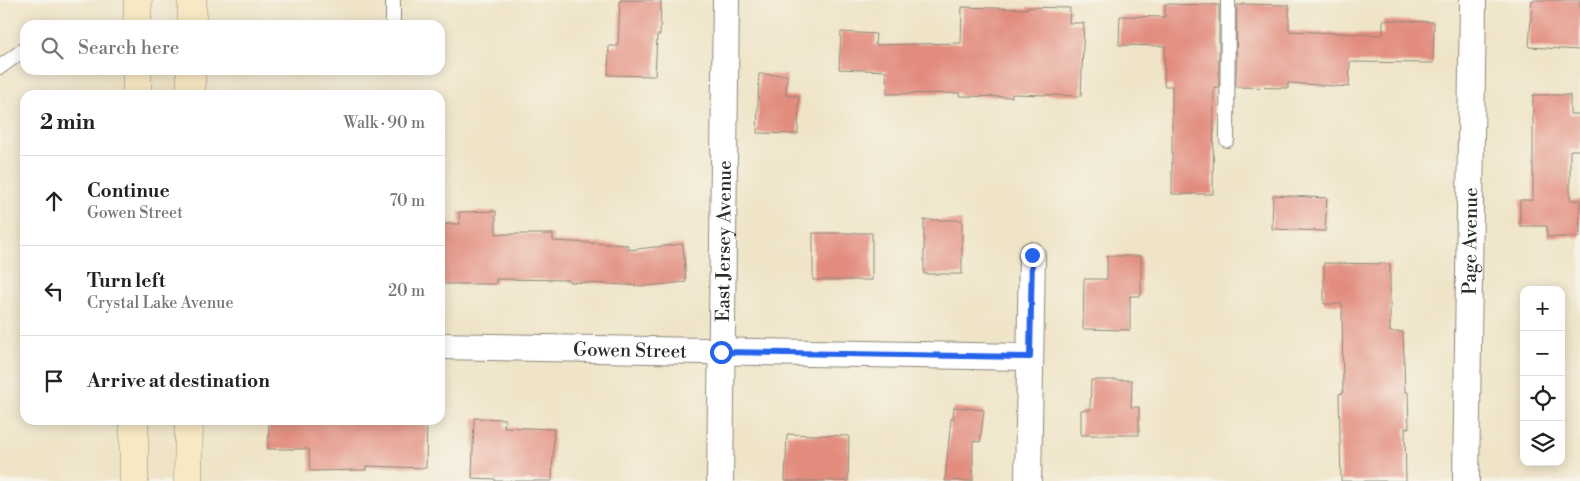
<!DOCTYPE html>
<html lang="en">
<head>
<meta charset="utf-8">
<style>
	:root { --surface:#fff; --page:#f6f6f6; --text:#222; --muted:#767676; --line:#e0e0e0 }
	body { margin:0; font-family:"Libre Bodoni",serif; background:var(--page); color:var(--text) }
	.controls { position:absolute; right:15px; bottom:15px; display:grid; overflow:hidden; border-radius:10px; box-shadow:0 2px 12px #0003 }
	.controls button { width:45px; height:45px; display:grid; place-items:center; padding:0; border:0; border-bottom:1px solid var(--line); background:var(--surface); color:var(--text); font:25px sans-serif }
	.stop { position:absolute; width:15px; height:15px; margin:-11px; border:4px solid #2563eb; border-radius:50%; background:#fff }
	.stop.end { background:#2563eb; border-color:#fff; box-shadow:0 1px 5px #0008 }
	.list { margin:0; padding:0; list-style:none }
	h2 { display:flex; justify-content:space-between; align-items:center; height:65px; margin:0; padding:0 20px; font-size:21px }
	h2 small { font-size:16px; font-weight:400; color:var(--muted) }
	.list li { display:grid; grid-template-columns:32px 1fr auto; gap:15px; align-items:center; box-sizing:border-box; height:90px; padding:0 20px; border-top:1px solid var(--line) }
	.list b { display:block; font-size:19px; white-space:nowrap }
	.list p { margin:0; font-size:16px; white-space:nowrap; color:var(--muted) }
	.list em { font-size:16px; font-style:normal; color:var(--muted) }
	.icon { flex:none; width:28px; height:28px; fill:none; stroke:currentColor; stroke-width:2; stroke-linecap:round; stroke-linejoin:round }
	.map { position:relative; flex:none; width:1580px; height:481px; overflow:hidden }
	.search { position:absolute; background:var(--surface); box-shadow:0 2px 12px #0003; left:20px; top:20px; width:425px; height:55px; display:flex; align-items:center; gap:12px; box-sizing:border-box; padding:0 18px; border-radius:15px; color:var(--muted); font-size:19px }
	.panel { position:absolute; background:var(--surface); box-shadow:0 2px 12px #0003; left:20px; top:90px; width:425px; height:335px; border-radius:15px }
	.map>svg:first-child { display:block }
	.building { fill:#e28c7e }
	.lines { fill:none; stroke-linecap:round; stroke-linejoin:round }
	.lane-casing { stroke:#8d8879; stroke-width:16 }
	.street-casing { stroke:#8d8879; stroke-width:28 }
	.secondary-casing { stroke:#8d8879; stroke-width:29 }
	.lane { stroke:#fff; stroke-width:14 }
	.street { stroke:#fff; stroke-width:26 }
	.secondary { stroke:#f8e8c3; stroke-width:28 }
	.route { stroke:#2563eb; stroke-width:6 }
	.labels { text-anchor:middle; stroke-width:4; stroke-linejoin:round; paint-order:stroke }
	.street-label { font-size:19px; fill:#2b2b2b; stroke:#f7f3e8 }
</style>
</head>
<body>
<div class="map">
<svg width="1580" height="481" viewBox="0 0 1580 481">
	<rect width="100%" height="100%" fill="#f7f3e8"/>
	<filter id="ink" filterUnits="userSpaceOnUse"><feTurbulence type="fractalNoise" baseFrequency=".02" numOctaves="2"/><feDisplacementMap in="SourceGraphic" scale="10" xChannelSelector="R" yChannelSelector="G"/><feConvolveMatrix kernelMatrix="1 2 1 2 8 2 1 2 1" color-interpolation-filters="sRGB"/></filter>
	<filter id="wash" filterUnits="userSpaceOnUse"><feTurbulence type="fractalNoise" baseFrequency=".0096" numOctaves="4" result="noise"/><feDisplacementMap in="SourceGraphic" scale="20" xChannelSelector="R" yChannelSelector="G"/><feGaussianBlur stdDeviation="1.12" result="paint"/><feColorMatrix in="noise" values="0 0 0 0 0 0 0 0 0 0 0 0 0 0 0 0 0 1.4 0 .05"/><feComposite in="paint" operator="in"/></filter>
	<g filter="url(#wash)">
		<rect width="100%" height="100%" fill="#efe4c7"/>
		<g id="blocks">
			<g class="building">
				<path d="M620,0h41l-1,35h-3l-2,41 -47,-1 1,-29h9z"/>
				<path d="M1532,0h48v50l-51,-3z"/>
				<path d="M1165,4l54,1v82h-5l-1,107h-41v-108h-8l1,-40 -46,-1 1,-29 45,1z"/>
				<path d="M1243,4l46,1v26l94,4v-15l51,2 -1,41 -83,-1 -1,25 -61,-4v5l-52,-1 1,-82h6z"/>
				<path d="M962,7l65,2v-2l43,1 -1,15h15l-3,73 -69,-2v3l-53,-1 1,-3 -73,1 -1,-23 -47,-2 2,-37 35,2 -1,11 86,-2z"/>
				<path d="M759,74l28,1 -1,21h13l-1,38 -41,-1z"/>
				<path d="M1533,95h37v19h10v36h-10v50h10v37h-33v-11h-27v-26h13z"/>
				<path d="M1273,195l54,3 -2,33 -53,-2z"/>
				<path d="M496,211v23h57v7l75,4v5l55,-6 3,38 -40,4 -77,-4v-2l-73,-1v5h-54v-60h18l-1,-12z"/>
				<rect x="924" y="220" width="38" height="54"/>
				<rect x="813" y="233" width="59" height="47"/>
				<path d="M1107,256h34v40h-11v34l-47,-1 1,-50h23z"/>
				<path d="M1324,263l66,1v68h13l2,60h3l1,36h-4l1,53h-65l-2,-87 4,-1 -1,-89h-18z"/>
				<path d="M1091,380h41l-1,27h8v28h-58v-25h9z"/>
				<path d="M954,407l30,3 -4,32 -7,-1v40h-28l6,-63 2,1z"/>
				<path d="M474,418l31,1 -1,8 50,2 -2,52h-57v-2l-23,-1z"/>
				<path d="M269,420h158l-1,48 -60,-2v4l-56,1 -1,-22h-41z"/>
				<path d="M787,434l62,2 -1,45h-63z"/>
			</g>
		</g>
	</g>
	<g filter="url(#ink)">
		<use href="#blocks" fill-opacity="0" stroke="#8d8879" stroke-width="1"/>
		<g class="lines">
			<g class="lane-casing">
				<g id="lane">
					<path d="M393,25v-25"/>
					<path d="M0,67l25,-18"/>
					<path d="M1227,140l1,-140"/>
				</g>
			</g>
			<g class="street-casing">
				<g id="street">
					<path id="s1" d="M440,346l590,11"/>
					<path id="s2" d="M720,481l6,-481"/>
					<path d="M1028,481l4,-226"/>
					<path id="s3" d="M1466,481l7,-481"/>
				</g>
			</g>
			<g class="secondary-casing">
				<g id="secondary">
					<path d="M137,25l1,-25"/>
					<path d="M192,25v-25"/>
					<path d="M137,95v-25"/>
					<path d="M191,95v-25"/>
					<path d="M134,481v-61"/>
					<path d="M188,481l1,-61"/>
				</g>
			</g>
			<use href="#lane" class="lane"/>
			<use href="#street" class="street"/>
			<use href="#secondary" class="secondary"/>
		</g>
	</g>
	<g class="lines" filter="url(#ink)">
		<path class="route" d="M721,352l309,5 2,-102"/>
	</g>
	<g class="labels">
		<g class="street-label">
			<text dy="7" stroke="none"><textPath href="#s2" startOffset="240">East Jersey Avenue</textPath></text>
			<text dy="7" stroke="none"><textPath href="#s3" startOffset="240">Page Avenue</textPath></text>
			<text dy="7" stroke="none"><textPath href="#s1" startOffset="190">Gowen Street</textPath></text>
		</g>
	</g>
</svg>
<div class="controls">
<button>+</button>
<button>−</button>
<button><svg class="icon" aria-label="locate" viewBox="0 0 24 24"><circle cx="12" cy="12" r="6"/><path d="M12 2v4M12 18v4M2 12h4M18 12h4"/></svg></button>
<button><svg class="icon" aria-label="layers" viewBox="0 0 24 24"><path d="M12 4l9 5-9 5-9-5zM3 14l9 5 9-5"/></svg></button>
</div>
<div class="stop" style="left:721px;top:352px"></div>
<div class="stop end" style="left:1032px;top:255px"></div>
<div class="search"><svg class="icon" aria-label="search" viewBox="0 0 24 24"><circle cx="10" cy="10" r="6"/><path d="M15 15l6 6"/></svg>Search here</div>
<section class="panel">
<h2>2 min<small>Walk · 90 m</small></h2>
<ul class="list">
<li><svg class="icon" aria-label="ahead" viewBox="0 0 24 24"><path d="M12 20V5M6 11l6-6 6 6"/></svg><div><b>Continue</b><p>Gowen Street</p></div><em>70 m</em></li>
<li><svg class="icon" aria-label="left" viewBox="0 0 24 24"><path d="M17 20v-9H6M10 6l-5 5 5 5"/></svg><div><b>Turn left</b><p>Crystal Lake Avenue</p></div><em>20 m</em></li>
<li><svg class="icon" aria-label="arrive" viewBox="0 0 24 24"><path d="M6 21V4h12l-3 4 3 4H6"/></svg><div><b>Arrive at destination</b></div></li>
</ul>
</section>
</div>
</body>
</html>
